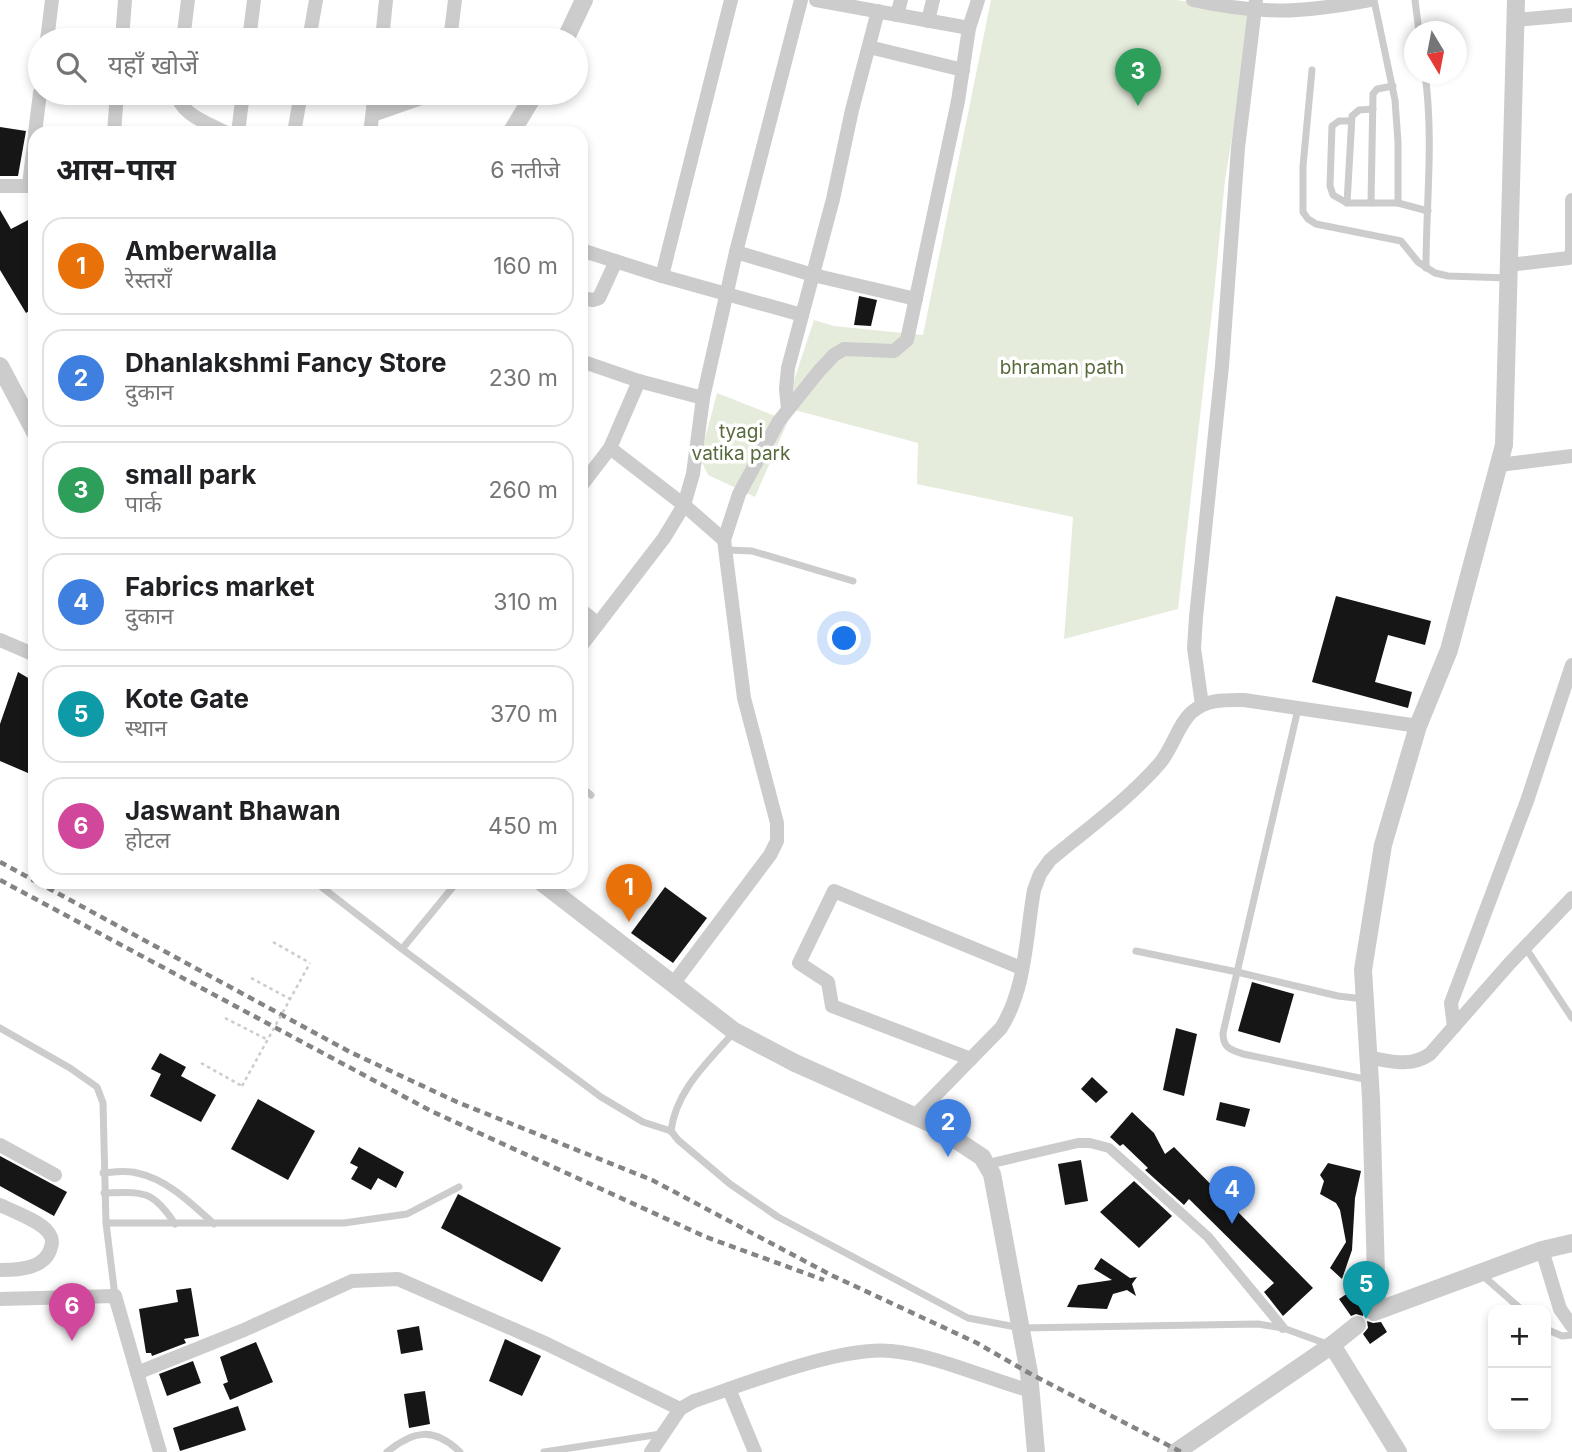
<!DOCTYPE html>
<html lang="hi">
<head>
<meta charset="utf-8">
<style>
	:root { --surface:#fff; --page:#f6f6f6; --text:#202124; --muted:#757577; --line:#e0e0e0; --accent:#e43251 }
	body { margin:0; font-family:Inter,"Noto Sans Devanagari",sans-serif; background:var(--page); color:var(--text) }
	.controls { position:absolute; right:21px; bottom:21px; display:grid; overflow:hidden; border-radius:14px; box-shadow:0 4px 10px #0003 }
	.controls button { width:63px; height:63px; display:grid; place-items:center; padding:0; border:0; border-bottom:2px solid var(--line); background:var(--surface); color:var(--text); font:35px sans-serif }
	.compass { position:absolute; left:1404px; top:21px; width:63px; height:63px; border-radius:50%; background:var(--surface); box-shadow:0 4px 10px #0003; rotate:170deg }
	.you { position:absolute; left:845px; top:639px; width:24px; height:24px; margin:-18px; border:5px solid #fff; border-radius:50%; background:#1a73e8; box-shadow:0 0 0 10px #1a73e833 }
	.badge { display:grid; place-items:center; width:46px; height:46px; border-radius:50%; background:var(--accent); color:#fff; font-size:23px; font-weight:700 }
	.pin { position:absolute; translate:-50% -58px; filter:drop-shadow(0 2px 4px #0008) }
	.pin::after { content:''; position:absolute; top:37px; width:24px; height:21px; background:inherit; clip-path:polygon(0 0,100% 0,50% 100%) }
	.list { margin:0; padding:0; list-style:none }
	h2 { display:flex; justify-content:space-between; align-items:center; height:91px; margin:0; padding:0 28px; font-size:30px }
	h2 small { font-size:23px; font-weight:400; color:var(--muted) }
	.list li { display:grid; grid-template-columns:46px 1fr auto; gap:21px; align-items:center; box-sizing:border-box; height:98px; margin:0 14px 14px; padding:0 14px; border:2px solid var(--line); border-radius:21px }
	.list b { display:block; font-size:26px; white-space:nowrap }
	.list p { margin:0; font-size:23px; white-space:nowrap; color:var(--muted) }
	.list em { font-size:23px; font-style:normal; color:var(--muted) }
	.icon { flex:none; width:38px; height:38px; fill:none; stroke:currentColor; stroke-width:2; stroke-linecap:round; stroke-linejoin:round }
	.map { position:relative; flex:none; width:1572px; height:1452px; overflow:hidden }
	.search { position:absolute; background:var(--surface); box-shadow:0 4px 10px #0003; left:28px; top:28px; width:560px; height:77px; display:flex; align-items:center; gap:18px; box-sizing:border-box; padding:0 24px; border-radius:38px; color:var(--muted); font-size:26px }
	.panel { position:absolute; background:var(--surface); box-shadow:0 4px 10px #0003; left:28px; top:126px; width:560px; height:763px; border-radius:21px }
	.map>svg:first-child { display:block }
	.green { fill:#e6ecdc }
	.building { fill:#161616 }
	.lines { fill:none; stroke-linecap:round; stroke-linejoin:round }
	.path { stroke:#ccc; stroke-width:2.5; stroke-dasharray:3.5 3.5; stroke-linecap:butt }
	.service { stroke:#ccc; stroke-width:7 }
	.pedestrian { stroke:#ccc; stroke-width:10 }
	.minor { stroke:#ccc; stroke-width:14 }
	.tertiary { stroke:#ccc; stroke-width:18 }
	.rail { stroke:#848484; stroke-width:4.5; stroke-dasharray:7 5; stroke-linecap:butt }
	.path-bridge { stroke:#ccc; stroke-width:2.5; stroke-dasharray:3.5 3.5; stroke-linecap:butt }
	.labels { text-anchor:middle; stroke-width:7; stroke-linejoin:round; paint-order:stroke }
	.park-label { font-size:19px; fill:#566a3c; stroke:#fff }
</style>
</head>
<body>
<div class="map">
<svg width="1572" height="1452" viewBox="0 0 1572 1452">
	<rect width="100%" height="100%" fill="#fff"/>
	<g class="green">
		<path d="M991,0h185l77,11 -28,169 -11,114 -36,315 -114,30 9,-122 -156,-33 1,-41 -131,-35 1,-10 26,-78 20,6 89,9z"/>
		<path d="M717,393l71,28 -33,76 -47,-22 -8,-17z"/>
	</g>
	<g class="building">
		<path d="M0,127l26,4 -8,45h-18z"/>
		<path d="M0,210l11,19 19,-10 5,9v79l-9,6 -26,-43z"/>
		<path d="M859,296l18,4 -6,26 -17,-1z"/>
		<path d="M1336,596l95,25 -6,24 -37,-10 -13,47 37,10 -4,16 -96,-26z"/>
		<path d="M18,672l17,10v94l-35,-15v-37z"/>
		<path d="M665,887l42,31 -34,45 -42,-30z"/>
		<path d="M1252,982l42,12 -14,49 -42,-12z"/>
		<path d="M1176,1028l21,6 -13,62 -21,-6z"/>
		<path d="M160,1053l26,14 -5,9 35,19 -15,27 -51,-26 11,-22 -10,-5z"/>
		<path d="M1092,1077l16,15 -12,11 -15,-14z"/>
		<path d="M258,1099l57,32 -27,49 -57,-31z"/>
		<path d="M1220,1102l30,7 -5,18 -29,-7z"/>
		<path d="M1132,1112l22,21 11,21 9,-7 139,141 -30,28 -19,-24 10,-9 -85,-84 -5,6 -39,-35 3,-2 -25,-24 -3,2 -10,-9z"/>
		<path d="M359,1147l45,25 -8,16 -18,-10 -7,12 -20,-11 7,-12 -8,-4z"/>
		<path d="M0,1156l67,36 -13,24 -54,-30z"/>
		<path d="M1081,1160l7,41 -23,4 -7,-41z"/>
		<path d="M1328,1163l33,8 -6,27 -3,52 -10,29 -12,-11 16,-26 -6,-32 -4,-7 -16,-9 4,-13 -4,-6z"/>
		<path d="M1134,1181l38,35 -33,32 -39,-36z"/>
		<path d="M458,1194l103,54 -19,34 -101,-54z"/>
		<path d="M1101,1258l29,20 7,-1 -5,7 4,12 -9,-6 -14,4 -6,15 -40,-2 11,-22 34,-5 -18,-11z"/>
		<path d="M1357,1287l8,12 -2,17 -7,-2 -5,2 -12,-17z"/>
		<path d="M191,1288l8,48 -15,3 2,4 -34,13 -1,-3h-5l-7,-44 39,-7 -2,-12z"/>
		<path d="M1367,1321l6,2 8,-1 6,10 -17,12 -7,-10 5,-6z"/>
		<path d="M419,1326l4,24 -22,4 -4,-24z"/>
		<path d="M505,1339l36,17 -19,40 -33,-15z"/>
		<path d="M256,1342l17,40 -43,18 -7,-16 5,-2 -8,-25z"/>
		<path d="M193,1361l8,22 -34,13 -8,-22z"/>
		<path d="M425,1391l5,33 -21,4 -5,-34z"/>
		<path d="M238,1406l8,24 -66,21 -7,-23z"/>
	</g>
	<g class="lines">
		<g class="path">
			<path d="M273,942l37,21"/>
			<path d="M251,978l39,21"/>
			<path d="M225,1018l43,22"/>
			<path d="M201,1063l41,23"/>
		</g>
		<g class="service">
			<path d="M1374,0l21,100 3,42v61"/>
			<path d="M1415,0l4,32"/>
			<path d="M1312,70l-9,96v46l5,7 8,5 85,17 17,21 17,11 13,3 60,2"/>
			<path d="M1425,74c9,65 1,129 1,194"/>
			<path d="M1351,121h-12l-7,5 -2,60 3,9 14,8h51l30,8"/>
			<path d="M1347,203l5,-87 7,-6 14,-1"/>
			<path d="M1371,203l2,-109 4,-5 16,-3"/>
			<path d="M727,550l25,1 101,30"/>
			<path d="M1298,709l-75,324c0,15 7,16 20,21l126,26"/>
			<path d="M581,787l10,8"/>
			<path d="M315,882l87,67"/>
			<path d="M457,882l-55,67 199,148 42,25 28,9"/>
			<path d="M1525,947l47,71"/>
			<path d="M1136,951l101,21 101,24 26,3"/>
			<path d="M0,1028l70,40 27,19 6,16 3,120 9,73"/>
			<path d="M734,1032c-26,30 -58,58 -63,99l7,9 52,44 48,33 190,101 53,10 237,-4 25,4 47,17"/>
			<path d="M103,1173c11,-1 23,-3 34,0 30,6 55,31 77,51"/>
			<path d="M104,1193c39,-1 48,-4 71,31"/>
			<path d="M106,1223h238l63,-9 52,-27"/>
			<path d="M1481,1274l41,36"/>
			<path d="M1546,1329l16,7 10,-1"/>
			<path d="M387,1452c27,-22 47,-25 73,0"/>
			<path d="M544,1452l117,-18"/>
		</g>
		<path class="pedestrian" d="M988,1164l90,-21h12l19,5 99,89 75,91"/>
		<g class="minor">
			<path d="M816,0l153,28"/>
			<path d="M1193,0c68,15 109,13 177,0"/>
			<path d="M897,15l4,-15"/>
			<path d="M1516,20l56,-5"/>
			<path d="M928,21l5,-21"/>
			<path d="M47,40l5,-40"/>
			<path d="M122,40l3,-40"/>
			<path d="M183,40l5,-40"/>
			<path d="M249,40l5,-40"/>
			<path d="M309,40l7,-40"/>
			<path d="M382,40l4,-40"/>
			<path d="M450,40l5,-40"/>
			<path d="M869,47l94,23"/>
			<path d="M177,93c3,22 32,30 49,40"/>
			<path d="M373,115l63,-22"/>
			<path d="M35,133l5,-40"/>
			<path d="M114,133l3,-40"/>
			<path d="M238,133l5,-40"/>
			<path d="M294,133l7,-40"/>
			<path d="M370,133l5,-40"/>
			<path d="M29,185l6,-50"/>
			<path d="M0,186h35"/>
			<path d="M581,250l81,26 140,39"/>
			<path d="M736,252l77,23 103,24"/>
			<path d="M1509,265l60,-7 3,-6v-52"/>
			<path d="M662,276l69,-276"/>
			<path d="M581,298l12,2 6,-2 17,-37"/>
			<path d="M581,361l58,20 64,17 33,-146 65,-252"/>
			<path d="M788,409l-2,-20 2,-21 45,-169 19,-89 26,-99"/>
			<path d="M610,448l74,57 40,35 20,158 33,125v18l-7,14 -97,129"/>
			<path d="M1499,465l73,-9"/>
			<path d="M581,486l29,-38 29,-67"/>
			<path d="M724,540l15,-46 40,-73 40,-50 15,-16 10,-6 50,2 13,-11 51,-239 11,-73 9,-28"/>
			<path d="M581,610l17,14"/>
			<path d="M0,640l35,15"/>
			<path d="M581,646l83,-108 20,-33 9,-31 10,-76"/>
			<path d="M1202,705l-8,-57 2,-31 26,-251 16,-218 18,-148"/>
			<path d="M1454,1027l-3,-24 76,-202 45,-136"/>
			<path d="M1367,1057c24,4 43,11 63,-3l79,-90 63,-66"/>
			<path d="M971,1059l-139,-53 -4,-24 -29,-19 35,-72 187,77"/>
			<path d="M915,1116l86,-88c25,-39 25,-93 33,-138l6,-16 10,-14c37,-31 79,-61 110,-97 12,-14 19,-40 32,-51 15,-13 33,-12 52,-12l174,26"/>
			<path d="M0,1145l55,30"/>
			<path d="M0,1205c12,6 40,16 48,27 4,5 5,9 3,15 -5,22 -33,23 -51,23"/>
			<path d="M1542,1250l18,59 12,17"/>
			<path d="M0,1299l115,-3 45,156"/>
			<path d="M137,1373l107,-43 108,-49 46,-2 149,65 133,65"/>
			<path d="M729,1389l26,63"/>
			<path d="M651,1452l29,-43 14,-8c51,-17 146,-55 197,-50 45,4 96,28 140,40"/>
		</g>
		<g class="tertiary">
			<path d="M565,40l19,-40"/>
			<path d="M511,133l24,-40"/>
			<path d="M0,366l35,66"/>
			<path d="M541,882l193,149 61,32 137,61 50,33 10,17 37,199 7,79"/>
			<path d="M1377,1310l-6,-212 -8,-128 20,-125 35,-119 31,-76 55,-205 12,-445"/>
			<path d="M1374,1312l168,-62 30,-7"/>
			<path d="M1332,1345l66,107"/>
			<path d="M1176,1452l156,-107 25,-20"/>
		</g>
		<g class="rail">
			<path d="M0,862l35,19"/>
			<path d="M0,880l431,231 275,126 118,43"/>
			<path d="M37,882l313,170 107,50 195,78 179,95 146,68 52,30 152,79"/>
		</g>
		<path class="path-bridge" d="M242,1086l68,-123"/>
	</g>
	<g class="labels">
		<g class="park-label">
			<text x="1062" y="374">bhraman path</text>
			<text x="741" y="438">tyagi<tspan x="741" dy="22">vatika park</tspan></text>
		</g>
	</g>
</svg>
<div class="controls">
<button>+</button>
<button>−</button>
</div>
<svg class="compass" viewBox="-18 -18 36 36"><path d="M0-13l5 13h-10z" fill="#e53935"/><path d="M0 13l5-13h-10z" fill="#757577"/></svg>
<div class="you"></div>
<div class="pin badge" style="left:629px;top:922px;background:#e8710a">1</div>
<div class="pin badge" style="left:948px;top:1157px;background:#3f7fe0">2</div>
<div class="pin badge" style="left:1138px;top:106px;background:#2e9e5b">3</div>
<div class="pin badge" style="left:1232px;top:1224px;background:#3f7fe0">4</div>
<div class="pin badge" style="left:1366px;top:1319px;background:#0f9aa8">5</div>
<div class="pin badge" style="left:72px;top:1341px;background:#d1479c">6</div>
<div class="search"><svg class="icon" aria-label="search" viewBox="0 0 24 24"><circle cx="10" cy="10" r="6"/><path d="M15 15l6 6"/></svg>यहाँ खोजें</div>
<section class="panel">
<h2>आस-पास<small>6 नतीजे</small></h2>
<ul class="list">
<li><span class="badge" style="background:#e8710a">1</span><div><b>Amberwalla</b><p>रेस्तराँ</p></div><em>160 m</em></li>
<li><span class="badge" style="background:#3f7fe0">2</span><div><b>Dhanlakshmi Fancy Store</b><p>दुकान</p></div><em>230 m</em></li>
<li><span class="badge" style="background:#2e9e5b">3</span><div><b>small park</b><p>पार्क</p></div><em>260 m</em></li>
<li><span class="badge" style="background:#3f7fe0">4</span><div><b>Fabrics market</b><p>दुकान</p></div><em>310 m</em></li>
<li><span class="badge" style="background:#0f9aa8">5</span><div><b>Kote Gate</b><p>स्थान</p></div><em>370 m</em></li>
<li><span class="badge" style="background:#d1479c">6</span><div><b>Jaswant Bhawan</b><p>होटल</p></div><em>450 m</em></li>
</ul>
</section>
</div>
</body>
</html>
